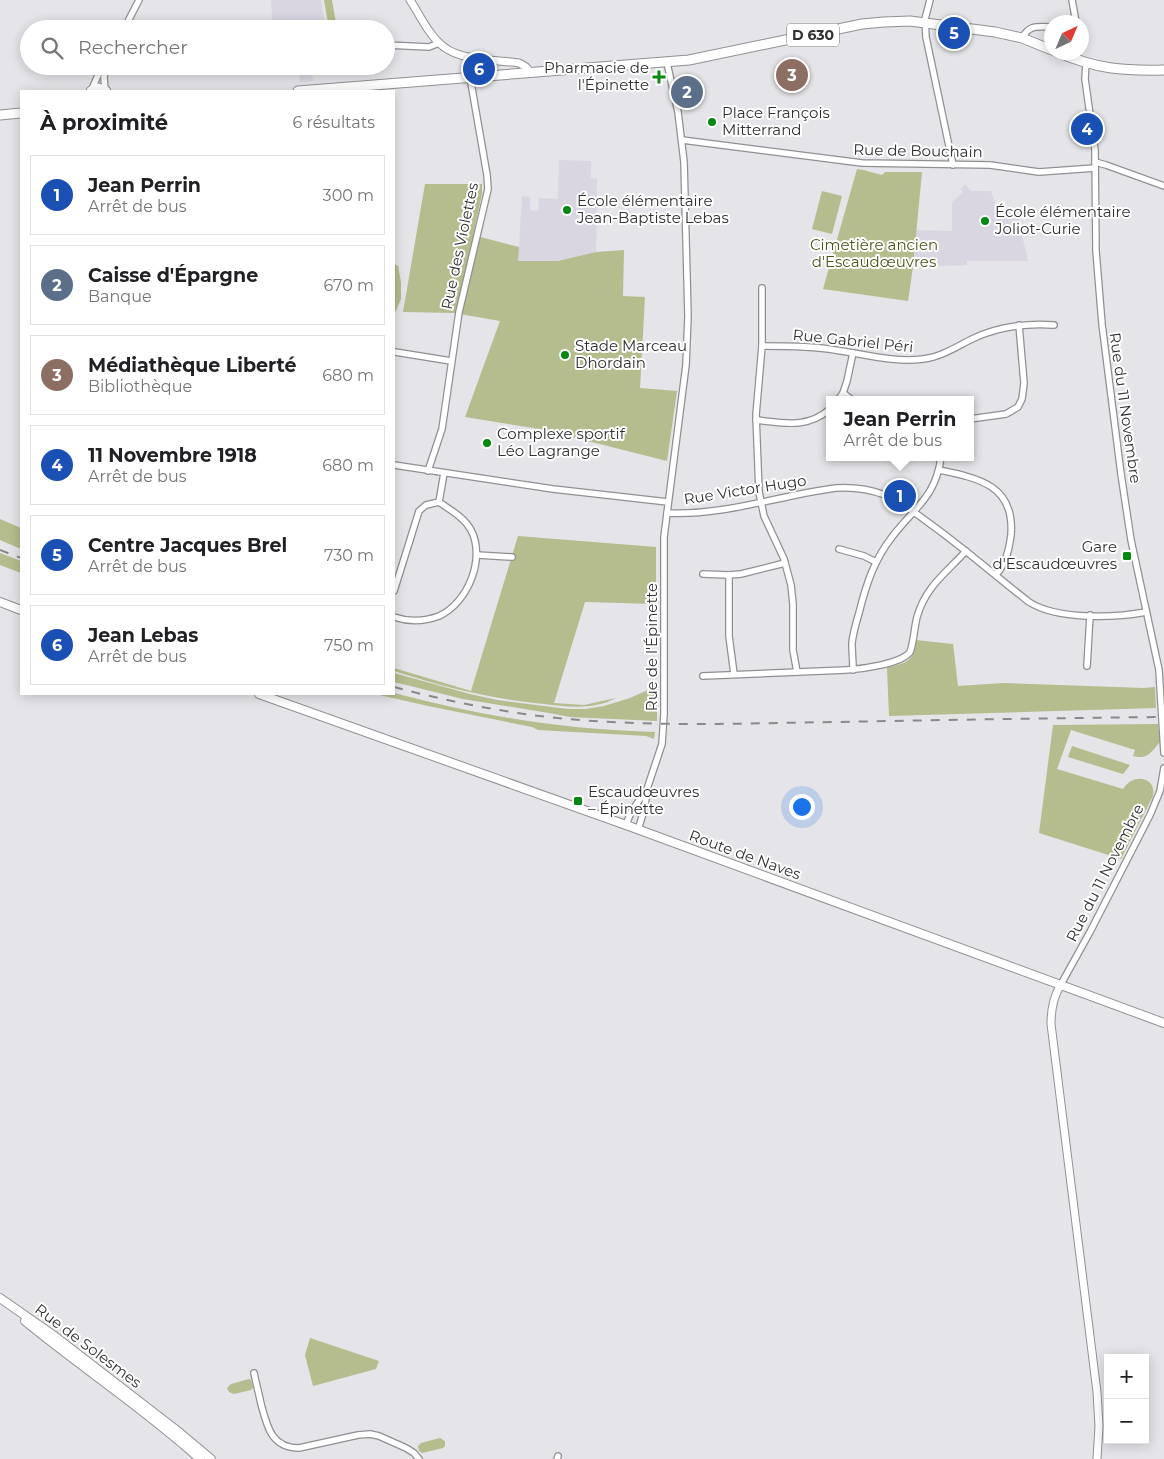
<!DOCTYPE html>
<html lang="fr">
<head>
<meta charset="utf-8">
<style>
	:root { --surface:#fff; --page:#f6f6f6; --text:#202124; --muted:#757577; --line:#e0e0e0; --accent:#0f766e }
	body { margin:0; font-family:Montserrat,sans-serif; background:var(--page); color:var(--text) }
	.controls { position:absolute; right:15px; bottom:15px; display:grid; overflow:hidden; border-radius:0px; box-shadow:0 2px 12px #0003 }
	.controls button { width:45px; height:45px; display:grid; place-items:center; padding:0; border:0; border-bottom:1px solid var(--line); background:var(--surface); color:var(--text); font:25px sans-serif }
	.compass { position:absolute; left:1044px; top:15px; width:45px; height:45px; border-radius:50%; background:var(--surface); box-shadow:0 2px 12px #0003; rotate:44deg }
	.you { position:absolute; left:801px; top:806px; width:18px; height:18px; margin:-12px; border:4px solid #fff; border-radius:50%; background:#1a73e8; box-shadow:0 0 0 8px #1a73e833 }
	.badge { display:grid; place-items:center; width:32px; height:32px; border-radius:50%; background:var(--accent); color:#fff; font-size:16px; font-weight:700 }
	.pin { position:absolute; translate:-50% -50%; border:2px solid #fff; box-shadow:0 1px 5px #0006 }
	.popup { position:absolute; left:826px; top:396px; width:148px; height:65px; box-sizing:border-box; display:grid; place-content:center; border-radius:0px; background:var(--surface); filter:drop-shadow(0 1px 4px #0005); font-size:16px; white-space:nowrap; color:var(--muted) }
	.popup b { font-size:19px; color:var(--text) }
	.popup::after { content:''; position:absolute; left:50%; top:100%; margin-left:-10px; border:10px solid transparent; border-top-color:var(--surface) }
	.list { margin:0; padding:0; list-style:none }
	h2 { display:flex; justify-content:space-between; align-items:center; height:65px; margin:0; padding:0 20px; font-size:21px }
	h2 small { font-size:16px; font-weight:400; color:var(--muted) }
	.list li { display:grid; grid-template-columns:32px 1fr auto; gap:15px; align-items:center; box-sizing:border-box; height:80px; margin:0 10px 10px; padding:0 10px; border:1px solid var(--line); border-radius:0px }
	.list b { display:block; font-size:19px; white-space:nowrap }
	.list p { margin:0; font-size:16px; white-space:nowrap; color:var(--muted) }
	.list em { font-size:16px; font-style:normal; color:var(--muted) }
	.icon { flex:none; width:28px; height:28px; fill:none; stroke:currentColor; stroke-width:2; stroke-linecap:round; stroke-linejoin:round }
	.map { position:relative; flex:none; width:1164px; height:1459px; overflow:hidden }
	.search { position:absolute; background:var(--surface); box-shadow:0 2px 12px #0003; left:20px; top:20px; width:375px; height:55px; display:flex; align-items:center; gap:12px; box-sizing:border-box; padding:0 18px; border-radius:28px; color:var(--muted); font-size:19px }
	.panel { position:absolute; background:var(--surface); box-shadow:0 2px 12px #0003; left:20px; top:90px; width:375px; height:605px; border-radius:0px }
	.map>svg:first-child { display:block }
	.built { fill:#d9d6e1 }
	.green { fill:#b5bc8d }
	.lines { fill:none; stroke-linecap:round; stroke-linejoin:round }
	.minor-casing { stroke:#908f93; stroke-width:8 }
	.tertiary-casing { stroke:#908f93; stroke-width:9 }
	.secondary-casing { stroke:#908f93; stroke-width:10 }
	.primary-casing { stroke:#908f93; stroke-width:11 }
	.minor { stroke:#fff; stroke-width:5.5 }
	.tertiary { stroke:#fff; stroke-width:7 }
	.secondary { stroke:#fff; stroke-width:8 }
	.primary { stroke:#fff; stroke-width:9 }
	.rail { stroke:#89888b; stroke-width:2; stroke-dasharray:9 9; stroke-linecap:butt }
	.poi-dot { fill:#048810; stroke:#fff; stroke-width:2 }
	.labels { text-anchor:middle; stroke-width:4; stroke-linejoin:round; paint-order:stroke }
	.shield { fill:#fff; stroke:#6e6d6f; stroke-width:1 }
	.shield-label { font-size:14px; font-weight:bold; fill:#302f31 }
	.poi-label { font-size:15px; fill:#302f31; stroke:#fff; text-anchor:start }
	.street-label { font-size:15px; fill:#302f31; stroke:#fff }
	.park-label { font-size:15px; fill:#4f551a; stroke:#fff }
</style>
</head>
<body>
<div class="map">
<svg width="1164" height="1459" viewBox="0 0 1164 1459">
	<rect width="100%" height="100%" fill="#e5e4e8"/>
	<g class="built">
		<path d="M271,0h50l5,29h-53z"/>
		<path d="M298,66h13l2,15 -13,1z"/>
		<path d="M559,160l32,1v17l6,1 -1,73 -38,9h-40l4,-65 8,1v13l8,1 1,-13 19,1z"/>
		<path d="M965,184l6,7h20l7,21 19,1 11,48h-61v4l-54,2 3,-37 36,1v-29l11,-10 -3,-3z"/>
	</g>
	<g class="green">
		<path d="M324,0h8l5,29h-8z"/>
		<path d="M857,169c9,1 16,4 25,6l3,-3h37l-9,95 -5,34 -85,-12z"/>
		<path d="M425,184h57v10l-9,41 46,12 -1,14h40l38,-9 28,-2 -1,46 22,1 -5,91 37,3 -10,70 -127,-32 -75,-12 35,-96 -46,-8 -51,-1z"/>
		<path d="M822,191l20,5 -10,38 -20,-5z"/>
		<path d="M394,264l4,2 3,16v17l-7,16z"/>
		<path d="M0,519l21,9v21l-21,-9z"/>
		<path d="M518,536l138,11v57l-71,-2 -31,101 30,2 32,-7c-22,12 -48,9 -72,6 -52,-5 -101,-17 -150,-33v-3l77,23z"/>
		<path d="M0,553l21,8v12l-21,-8z"/>
		<path d="M916,640l37,4 5,42 46,-3 140,5 11,-1 1,21 -267,8 -2,-48c20,-6 27,-5 29,-28z"/>
		<path d="M394,673l76,21 27,6 71,9h18l18,-3 26,-8 27,-12v35l-87,-4 -21,-4 -86,-14 -69,-17z"/>
		<path d="M394,693c86,23 173,37 261,39l-1,7 -8,-3 -108,-6 -6,-3 -104,-21 -53,-12z"/>
		<path d="M1158,724l2,18c-9,10 -12,18 -27,14l2,-6 -64,-20 -14,39 66,20c10,-17 34,-12 30,7l-32,63 -82,-26 14,-108z"/>
		<path d="M1072,746l58,19 -7,9 -55,-17z"/>
		<path d="M310,1338l69,23 -3,8 -63,17 -8,-31z"/>
		<path d="M249,1379l2,1 2,8 -2,2 -17,4 -5,-2 -2,-4 4,-4z"/>
		<path d="M440,1438l5,3v5l-2,2 -21,5 -3,-2 -1,-5 3,-3z"/>
	</g>
	<g class="lines">
		<g class="minor-casing">
			<g id="minor">
				<path d="M930,0l-5,19 1,18 27,128"/>
				<path d="M1072,0l4,22"/>
				<path d="M124,29l15,-29"/>
				<path d="M1022,38c8,-14 15,-11 30,-11"/>
				<path d="M386,45l43,2 10,-4"/>
				<path d="M1086,63l-1,16 10,71 1,101 6,73 19,150 10,66 28,130 5,83"/>
				<path d="M91,91l11,-25"/>
				<path d="M105,91l-1,-14 3,-11"/>
				<path d="M682,140l180,23 128,2 49,7 56,-4"/>
				<path d="M1095,162l11,3 58,21"/>
				<path d="M762,288v58l-6,69 3,77 5,24 20,43 7,26 2,19v46l4,22"/>
				<path d="M762,346c25,0 49,0 73,4 29,4 59,13 88,9 18,-2 33,-12 49,-20 27,-13 53,-16 82,-14"/>
				<path d="M395,352l56,9"/>
				<path d="M843,393l4,-12 6,-28"/>
				<path d="M838,400l5,-7 9,7"/>
				<path d="M970,419l36,-5 12,-7 4,-8 2,-16 -5,-58"/>
				<path d="M756,420c28,3 51,9 74,-11"/>
				<path d="M394,465l159,24 115,13"/>
				<path d="M939,470c39,8 76,15 72,65 -2,15 -5,28 -15,40"/>
				<path d="M428,471l14,-42 17,-117 29,-123 -1,-14 -17,-98"/>
				<path d="M439,502l5,-29"/>
				<path d="M667,513c57,3 114,-18 169,-25 17,-1 33,1 49,7 17,7 33,20 48,31 33,24 64,51 96,76 28,18 85,16 117,10"/>
				<path d="M839,549l25,7 12,6"/>
				<path d="M477,555l35,2"/>
				<path d="M703,574l26,1 12,-1 44,-11"/>
				<path d="M729,575v61l5,38"/>
				<path d="M394,591l25,-80 7,-6 13,-3"/>
				<path d="M394,617c15,5 29,5 45,-1 29,-13 47,-58 32,-86 -7,-13 -21,-20 -32,-28"/>
				<path d="M1087,666l3,-51"/>
				<path d="M853,670c0,-9 -1,-18 -1,-27 1,-10 4,-20 7,-30 7,-28 15,-53 33,-76 22,-29 44,-40 49,-80"/>
				<path d="M703,676l143,-6c16,-1 55,-6 64,-18 4,-11 4,-23 7,-35 9,-31 29,-44 49,-66"/>
				<path d="M626,825l5,-13 16,-23 15,-45 2,-30v-177l22,-172 2,-49 -4,-154 -6,-50 -11,-49"/>
				<path d="M638,830l6,-20 3,-17"/>
				<path d="M1060,986l30,-54 60,-117 10,-24 4,-23"/>
				<path d="M254,1373c2,10 5,21 7,31 6,22 10,44 38,44l59,-13 12,-1 9,2 27,12 8,5 5,6"/>
				<path d="M557,1459l1,-3"/>
			</g>
		</g>
		<g class="tertiary-casing">
			<g id="tertiary">
				<path d="M410,0c10,15 19,36 34,47 18,14 53,13 75,16l7,4 4,5"/>
				<path d="M1060,986c-7,12 -9,24 -9,38l46,368 2,34 -2,33"/>
			</g>
		</g>
		<g class="secondary-casing">
			<g id="secondary">
				<path d="M0,602l21,8"/>
				<path d="M259,694l367,131 538,198"/>
				<path d="M0,1298l53,37 127,98 31,26"/>
				<path d="M25,1321c57,47 120,88 175,138"/>
			</g>
		</g>
		<g class="primary-casing">
			<g id="primary">
				<path d="M1057,52c40,17 65,19 107,18"/>
				<path d="M91,91l7,-3 8,3"/>
				<path d="M298,91l391,-31 173,-36 22,-2 26,-1 85,11 27,6 30,12"/>
				<path d="M0,115l21,-2"/>
			</g>
		</g>
		<use href="#minor" class="minor"/>
		<use href="#tertiary" class="tertiary"/>
		<use href="#secondary" class="secondary"/>
		<use href="#primary" class="primary"/>
		<g class="rail">
			<path d="M0,550l21,8"/>
			<path d="M394,687c71,19 144,32 218,35 74,4 148,1 222,0 110,-2 220,-4 330,-5"/>
		</g>
	</g>
	<g class="poi-dot">
		<path d="M656.5 69.5h5v5h5v5h-5v5h-5v-5h-5v-5h5z"/>
		<circle cx="712" cy="122" r="5"/>
		<circle cx="567" cy="210" r="5"/>
		<circle cx="985" cy="221" r="5"/>
		<circle cx="565" cy="355" r="5"/>
		<circle cx="487" cy="443" r="5"/>
		<rect x="1122" y="551" width="10" height="10" rx="2.5"/>
		<rect x="573" y="796" width="10" height="10" rx="2.5"/>
	</g>
	<g class="labels">
		<rect class="shield" x="787" y="23.5" width="52" height="23" rx="4"/>
		<g class="shield-label">
			<text x="813" y="40">D 630</text>
		</g>
		<g class="poi-label">
			<text x="649" y="73" text-anchor="end">Pharmacie de<tspan x="649" dy="17">l'Épinette</tspan></text>
			<text x="722" y="118">Place François<tspan x="722" dy="17">Mitterrand</tspan></text>
			<text x="577" y="206">École élémentaire<tspan x="577" dy="17">Jean-Baptiste Lebas</tspan></text>
			<text x="995" y="217">École élémentaire<tspan x="995" dy="17">Joliot-Curie</tspan></text>
			<text x="575" y="351">Stade Marceau<tspan x="575" dy="17">Dhordain</tspan></text>
			<text x="497" y="439">Complexe sportif<tspan x="497" dy="17">Léo Lagrange</tspan></text>
			<text x="1117" y="552" text-anchor="end">Gare<tspan x="1117" dy="17">d'Escaudœuvres</tspan></text>
			<text x="588" y="797">Escaudœuvres<tspan x="588" dy="17">– Épinette</tspan></text>
		</g>
		<g class="street-label">
			<text transform="translate(918 151) rotate(1)" y="5">Rue de Bouchain</text>
			<text transform="translate(460 246) rotate(-78)" y="5">Rue des Violettes</text>
			<text transform="translate(853 341) rotate(6)" y="5">Rue Gabriel Péri</text>
			<text transform="translate(1125 408) rotate(82)" y="5">Rue du 11 Novembre</text>
			<text transform="translate(745 490) rotate(-9)" y="5">Rue Victor Hugo</text>
			<text transform="translate(652 647) rotate(-90)" y="5">Rue de l'Épinette</text>
			<text transform="translate(745 855) rotate(20)" y="5">Route de Naves</text>
			<text transform="translate(1105 873) rotate(-63)" y="5">Rue du 11 Novembre</text>
			<text transform="translate(88 1346) rotate(37)" y="5">Rue de Solesmes</text>
		</g>
		<g class="park-label">
			<text x="874" y="250">Cimetière ancien<tspan x="874" dy="17">d'Escaudœuvres</tspan></text>
		</g>
	</g>
</svg>
<div class="controls">
<button>+</button>
<button>−</button>
</div>
<svg class="compass" viewBox="-18 -18 36 36"><path d="M0-13l5 13h-10z" fill="#e53935"/><path d="M0 13l5-13h-10z" fill="#757577"/></svg>
<div class="you"></div>
<div class="pin badge" style="left:900px;top:496px;background:#1a4fb4">1</div>
<div class="popup"><b>Jean Perrin</b>Arrêt de bus</div>
<div class="pin badge" style="left:687px;top:92px;background:#5c6f8a">2</div>
<div class="pin badge" style="left:792px;top:75px;background:#8d6e63">3</div>
<div class="pin badge" style="left:1087px;top:129px;background:#1a4fb4">4</div>
<div class="pin badge" style="left:954px;top:33px;background:#1a4fb4">5</div>
<div class="pin badge" style="left:479px;top:69px;background:#1a4fb4">6</div>
<div class="search"><svg class="icon" aria-label="search" viewBox="0 0 24 24"><circle cx="10" cy="10" r="6"/><path d="M15 15l6 6"/></svg>Rechercher</div>
<section class="panel">
<h2>À proximité<small>6 résultats</small></h2>
<ul class="list">
<li><span class="badge" style="background:#1a4fb4">1</span><div><b>Jean Perrin</b><p>Arrêt de bus</p></div><em>300 m</em></li>
<li><span class="badge" style="background:#5c6f8a">2</span><div><b>Caisse d'Épargne</b><p>Banque</p></div><em>670 m</em></li>
<li><span class="badge" style="background:#8d6e63">3</span><div><b>Médiathèque Liberté</b><p>Bibliothèque</p></div><em>680 m</em></li>
<li><span class="badge" style="background:#1a4fb4">4</span><div><b>11 Novembre 1918</b><p>Arrêt de bus</p></div><em>680 m</em></li>
<li><span class="badge" style="background:#1a4fb4">5</span><div><b>Centre Jacques Brel</b><p>Arrêt de bus</p></div><em>730 m</em></li>
<li><span class="badge" style="background:#1a4fb4">6</span><div><b>Jean Lebas</b><p>Arrêt de bus</p></div><em>750 m</em></li>
</ul>
</section>
</div>
</body>
</html>
